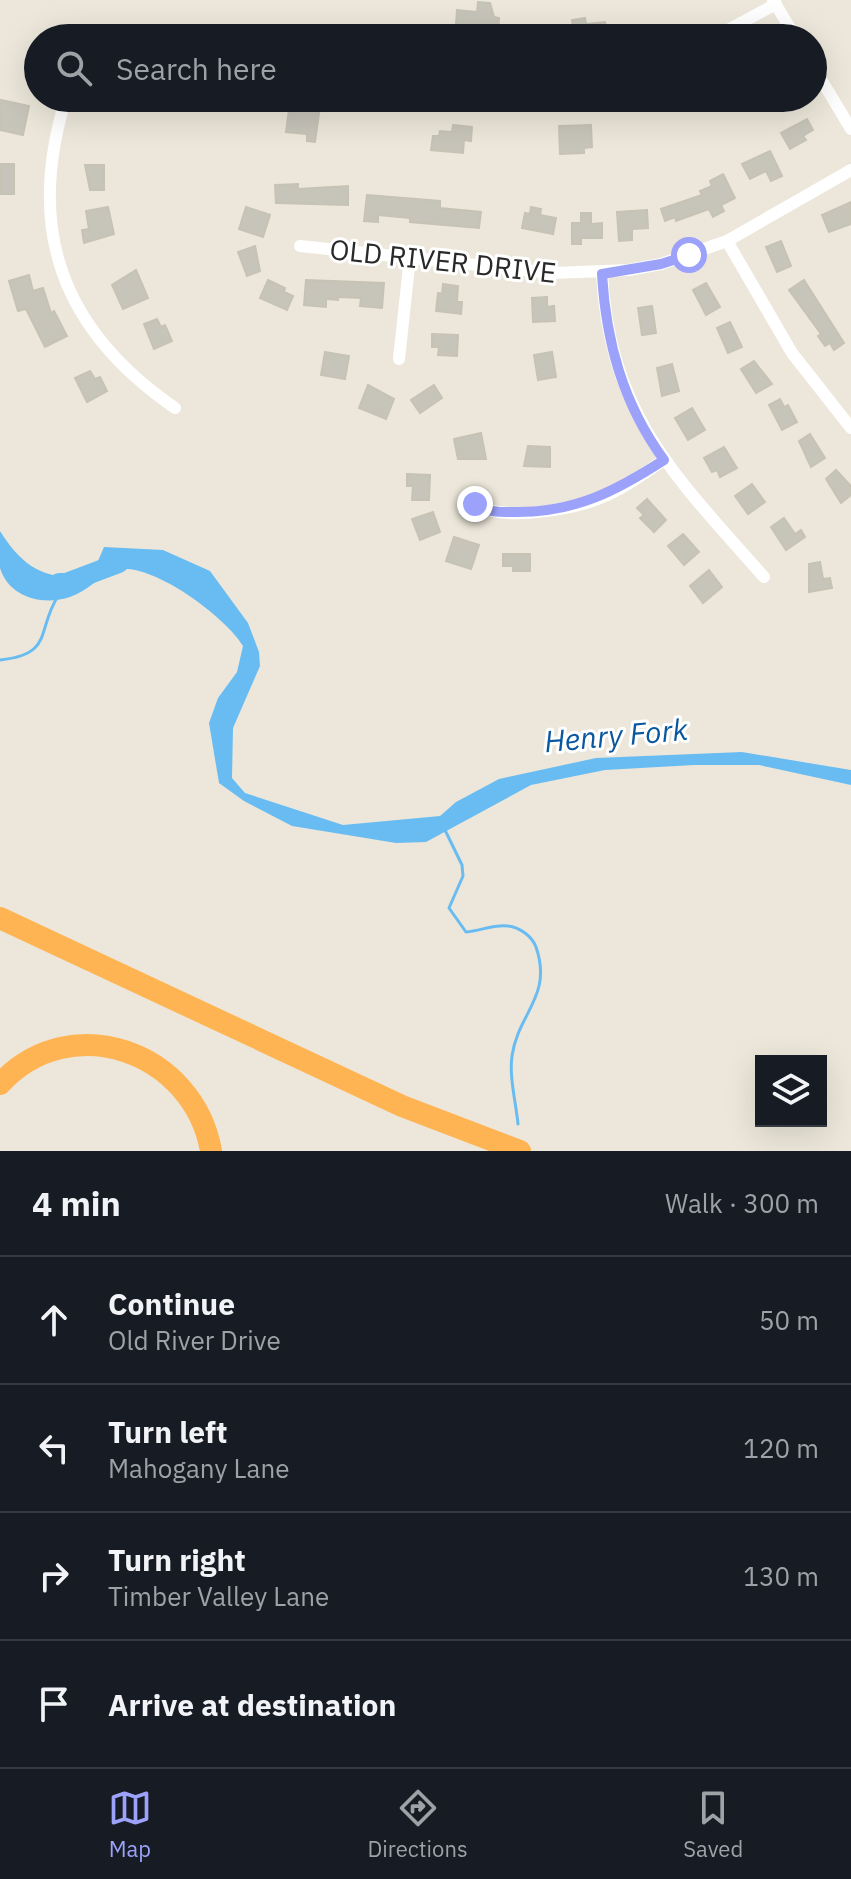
<!DOCTYPE html>
<html lang="en">
<head>
<meta charset="utf-8">
<style>
	:root { --surface:#171b24; --page:#20242c; --text:#f1f3f6; --muted:#9ea1a6; --line:#363941; --accent:#9ca2fa }
	body { margin:0; font-family:"IBM Plex Sans",sans-serif; background:var(--page); color:var(--text) }
	.controls { position:absolute; right:24px; bottom:24px; display:grid; overflow:hidden; border-radius:0px; box-shadow:0 8px 32px #0002 }
	.controls button { width:72px; height:72px; display:grid; place-items:center; padding:0; border:0; border-bottom:2px solid var(--line); background:var(--surface); color:var(--text); font:40px sans-serif }
	.stop { position:absolute; width:24px; height:24px; margin:-18px; border:6px solid #9ca2fa; border-radius:50%; background:#fff }
	.stop.end { background:#9ca2fa; border-color:#fff; box-shadow:0 2px 8px #0008 }
	.list { margin:0; padding:0; list-style:none }
	h2 { display:flex; justify-content:space-between; align-items:center; height:104px; margin:0; padding:0 32px; font-size:34px }
	h2 small { font-size:26px; font-weight:400; color:var(--muted) }
	.list li { display:grid; grid-template-columns:52px 1fr auto; gap:24px; align-items:center; box-sizing:border-box; height:128px; padding:0 32px; border-top:2px solid var(--line) }
	.list b { display:block; font-size:30px; white-space:nowrap }
	.list p { margin:0; font-size:26px; white-space:nowrap; color:var(--muted) }
	.list em { font-size:26px; font-style:normal; color:var(--muted) }
	.icon { flex:none; width:44px; height:44px; fill:none; stroke:currentColor; stroke-width:2; stroke-linecap:round; stroke-linejoin:round }
	.map { position:relative; flex:none; width:851px; height:1151px; overflow:hidden }
	.search { position:absolute; background:var(--surface); box-shadow:0 8px 32px #0002; left:24px; right:24px; top:24px; height:88px; display:flex; align-items:center; gap:20px; box-sizing:border-box; padding:0 28px; border-radius:44px; color:var(--muted); font-size:30px }
	.sheet { height:616px; background:var(--surface) }
	nav { display:flex; justify-content:space-around; align-items:center; box-sizing:border-box; height:112px; border-top:2px solid var(--line); background:var(--surface); font-size:22px; color:var(--muted) }
	nav a { display:grid; justify-items:center; gap:4px }
	nav .on { color:var(--accent) }
	.map>svg:first-child { display:block }
	.water { fill:#69bcf2 }
	.lines { fill:none; stroke-linecap:round; stroke-linejoin:round }
	.stream { stroke:#69bcf2; stroke-width:3 }
	.river { stroke:#69bcf2; stroke-width:20 }
	.building { fill:#c7c4ba; stroke:#c7c3b4; stroke-width:2 }
	.street { stroke:#fff; stroke-width:12 }
	.highway { stroke:#ffb453; stroke-width:22 }
	.route { stroke:#9ca2fa; stroke-width:10 }
	.labels { text-anchor:middle; stroke-width:6; stroke-linejoin:round; paint-order:stroke }
	.street-label { font-size:28px; fill:#292929; stroke:#fff }
	.water-label { font-size:30px; font-style:italic; fill:#09579e; stroke:#fff }
</style>
</head>
<body>
<div class="map">
<svg width="851" height="1151" viewBox="0 0 851 1151">
	<rect width="100%" height="100%" fill="#ece7da"/>
	<path class="water" d="M0,531c24,38 47,51 92,44l12,-28 59,3 47,21 38,52 11,29 1,14 -27,62 -1,50 13,15 98,32 97,-9 16,-14 43,-23 97,-21 146,-6 109,18v15l-92,-20h-65l-89,5 -74,15 -105,57 -30,1 -104,-17 -48,-25 -25,-18 -10,-60 9,-25 19,-26 6,-26c-16,-28 -97,-90 -132,-75 -11,5 -23,20 -41,26 -26,9 -61,1 -70,-29 0,-11 0,-26 0,-37z"/>
	<g class="lines">
		<g class="stream">
			<path d="M0,660c54,-6 36,-29 58,-64"/>
			<path d="M444,828l18,37 1,11 -14,32 17,24c14,-1 28,-8 42,-6 11,1 24,10 28,21 17,49 -18,66 -24,109 -3,21 4,47 6,68"/>
		</g>
		<path class="river" d="M59,583h7l53,-20"/>
	</g>
	<g class="building">
		<path d="M478,2l12,1 4,14 5,1 -1,20h-43l2,-28 20,2z"/>
		<path d="M585,18l1,6 19,-2 3,16h-56l-1,-8 22,-3 -1,-7z"/>
		<path d="M1,100l28,6 -6,29 -23,-5z"/>
		<path d="M307,104l13,2 -5,36 -8,-1v-7l-21,-2 3,-23 17,2z"/>
		<path d="M807,119l6,11 -10,6 3,4 -16,9 -9,-16z"/>
		<path d="M453,125l19,2 -1,14 -7,-1 -1,13 -32,-3 2,-14h6l1,-5 12,1z"/>
		<path d="M591,125l1,22 -8,1v5l-24,1 -1,-28z"/>
		<path d="M770,151l12,25 -11,5 -5,-10 -16,8 -8,-15z"/>
		<rect x="0" y="164" width="14" height="30"/>
		<path d="M85,165h19v25h-14z"/>
		<path d="M723,174l12,24 -14,7 3,6 -11,6 -4,-8 -33,12 -1,-4 -10,4 -4,-12 41,-14 -2,-4 12,-5 -2,-5z"/>
		<path d="M298,184v5l50,-3v19l-72,-2 -1,-18z"/>
		<path d="M367,195l73,6v7l41,4 -2,16 -69,-6v-4l-32,-3v7l-14,-1z"/>
		<path d="M851,202v22l-22,8 -7,-17z"/>
		<path d="M108,207l6,27 -30,9 -2,-13 7,-1 -3,-18z"/>
		<path d="M246,207l24,8 -7,22 -24,-8z"/>
		<path d="M531,207l10,2 -1,6 16,3 -3,16 -31,-6 3,-15 5,1z"/>
		<path d="M647,210l1,18 -16,1v11l-13,1 -2,-29z"/>
		<path d="M581,213h10v11l11,-1v15h-21v6h-9v-21h9z"/>
		<path d="M781,241l10,25 -14,6 -11,-25z"/>
		<path d="M255,246l5,25 -13,5 -9,-24z"/>
		<path d="M136,270l12,28 -25,11 -11,-24z"/>
		<path d="M29,275l4,16 10,-3 8,25 3,-2 13,25 -22,11 -19,-38 -8,2 -9,-30z"/>
		<path d="M268,280l17,8 -1,4 9,4 -6,14 -27,-12z"/>
		<path d="M306,280l78,3 -2,25 -22,-2 1,-8 -23,-1v3l-12,-1v8l-22,-2z"/>
		<path d="M804,280l40,63 -10,7 -4,-7 -5,3 -7,-10 3,-2 -32,-44z"/>
		<path d="M706,283l14,24 -14,8 -13,-25z"/>
		<path d="M443,284l15,2 -1,16h5l-1,12 -25,-3 2,-18 4,1z"/>
		<path d="M547,297v10l7,-1 1,15 -22,1 -1,-24z"/>
		<path d="M652,306l4,27 -14,2 -4,-27z"/>
		<path d="M157,319l4,8 4,-2 7,16 -18,8 -10,-25z"/>
		<path d="M730,322l12,25 -14,6 -11,-25z"/>
		<path d="M432,334l26,1 -1,21 -19,-1 1,-8h-7z"/>
		<path d="M325,352l24,4 -4,23 -24,-4z"/>
		<path d="M552,352l4,25 -18,3 -4,-25z"/>
		<path d="M754,361l18,23 -16,9 -15,-24z"/>
		<path d="M672,364l7,27 -17,5 -5,-28z"/>
		<path d="M90,371l5,8 5,-2 7,14 -20,11 -12,-24z"/>
		<path d="M368,385l26,14 -8,20 -27,-11z"/>
		<path d="M434,385l8,13 -22,15 -9,-13z"/>
		<path d="M780,399l4,8 4,-2 9,17 -15,8 -13,-25z"/>
		<path d="M692,408l13,22 -17,10 -13,-22z"/>
		<path d="M481,433l5,26h-28l-4,-20z"/>
		<path d="M810,434l15,24 -14,9 -12,-26z"/>
		<path d="M528,446l22,1v20l-26,-1z"/>
		<path d="M724,447l13,21 -17,9 -3,-7 -5,2 -8,-14z"/>
		<path d="M836,470l15,16v9l-10,8 -15,-24z"/>
		<path d="M407,474l23,1 -1,25h-17l1,-14h-6z"/>
		<path d="M752,484l13,18 -17,12 -13,-18z"/>
		<path d="M647,499l19,21 -12,12 -14,-14 4,-3 -7,-7z"/>
		<path d="M433,512l7,20 -20,8 -8,-21z"/>
		<path d="M784,518l11,16 6,-4 4,7 -19,13 -15,-23z"/>
		<path d="M683,534l16,18 -15,13 -16,-19z"/>
		<path d="M454,537l25,8 -8,24 -25,-8z"/>
		<path d="M503,554h27v17h-17v-5h-10z"/>
		<path d="M820,562l3,17 7,-1 2,10 -23,4v-28z"/>
		<path d="M709,570l13,17 -19,16 -13,-17z"/>
	</g>
	<g class="lines">
		<g class="street">
			<path d="M773,0l23,38"/>
			<path d="M713,38l63,-34"/>
			<path d="M813,66l38,63"/>
			<path d="M66,98c-41,132 -4,232 109,310"/>
			<path d="M727,241l65,112 59,75"/>
			<path d="M300,246l253,27 76,-3 32,-6 66,-23 124,-71"/>
			<path d="M602,274c8,142 73,202 162,303"/>
			<path d="M399,359l11,-102"/>
			<path d="M470,498c18,27 103,12 130,0 23,-9 43,-24 64,-38"/>
		</g>
		<g class="highway">
			<path d="M0,918l402,188 118,45"/>
			<path d="M0,1084c71,-77 194,-32 211,67"/>
		</g>
	</g>
	<g class="lines">
		<path class="route" d="M475,504c12,9 27,8 42,8 59,0 99,-21 147,-52 -41,-56 -58,-118 -62,-186l59,-10 28,-9"/>
	</g>
	<g class="labels">
		<g class="street-label">
			<text transform="translate(443 261) rotate(6)" y="10">OLD RIVER DRIVE</text>
		</g>
		<g class="water-label">
			<text transform="translate(616 736) rotate(-5)" y="10">Henry Fork</text>
		</g>
	</g>
</svg>
<div class="controls">
<button><svg class="icon" aria-label="layers" viewBox="0 0 24 24"><path d="M12 4l9 5-9 5-9-5zM3 14l9 5 9-5"/></svg></button>
</div>
<div class="stop" style="left:689px;top:255px"></div>
<div class="stop end" style="left:475px;top:504px"></div>
<div class="search"><svg class="icon" aria-label="search" viewBox="0 0 24 24"><circle cx="10" cy="10" r="6"/><path d="M15 15l6 6"/></svg>Search here</div>
</div>
<section class="sheet">
<h2>4 min<small>Walk · 300 m</small></h2>
<ul class="list">
<li><svg class="icon" aria-label="ahead" viewBox="0 0 24 24"><path d="M12 20V5M6 11l6-6 6 6"/></svg><div><b>Continue</b><p>Old River Drive</p></div><em>50 m</em></li>
<li><svg class="icon" aria-label="left" viewBox="0 0 24 24"><path d="M17 20v-9H6M10 6l-5 5 5 5"/></svg><div><b>Turn left</b><p>Mahogany Lane</p></div><em>120 m</em></li>
<li><svg class="icon" aria-label="right" viewBox="0 0 24 24"><path d="M7 20v-9h11M14 6l5 5-5 5"/></svg><div><b>Turn right</b><p>Timber Valley Lane</p></div><em>130 m</em></li>
<li><svg class="icon" aria-label="arrive" viewBox="0 0 24 24"><path d="M6 21V4h12l-3 4 3 4H6"/></svg><div><b>Arrive at destination</b></div></li>
</ul>
</section>
<nav>
<a class="on"><svg class="icon" aria-label="map" viewBox="0 0 24 24"><path d="M3 6l6-2 6 2 6-2v14l-6 2-6-2-6 2zM9 4v14M15 6v14"/></svg>Map</a>
<a><svg class="icon" aria-label="directions" viewBox="0 0 24 24"><path d="M12 3l9 9-9 9-9-9zM9 14v-3h6M13 9l2 2-2 2"/></svg>Directions</a>
<a><svg class="icon" aria-label="saved" viewBox="0 0 24 24"><path d="M7 4h10v16l-5-4-5 4z"/></svg>Saved</a>
</nav>
</body>
</html>
